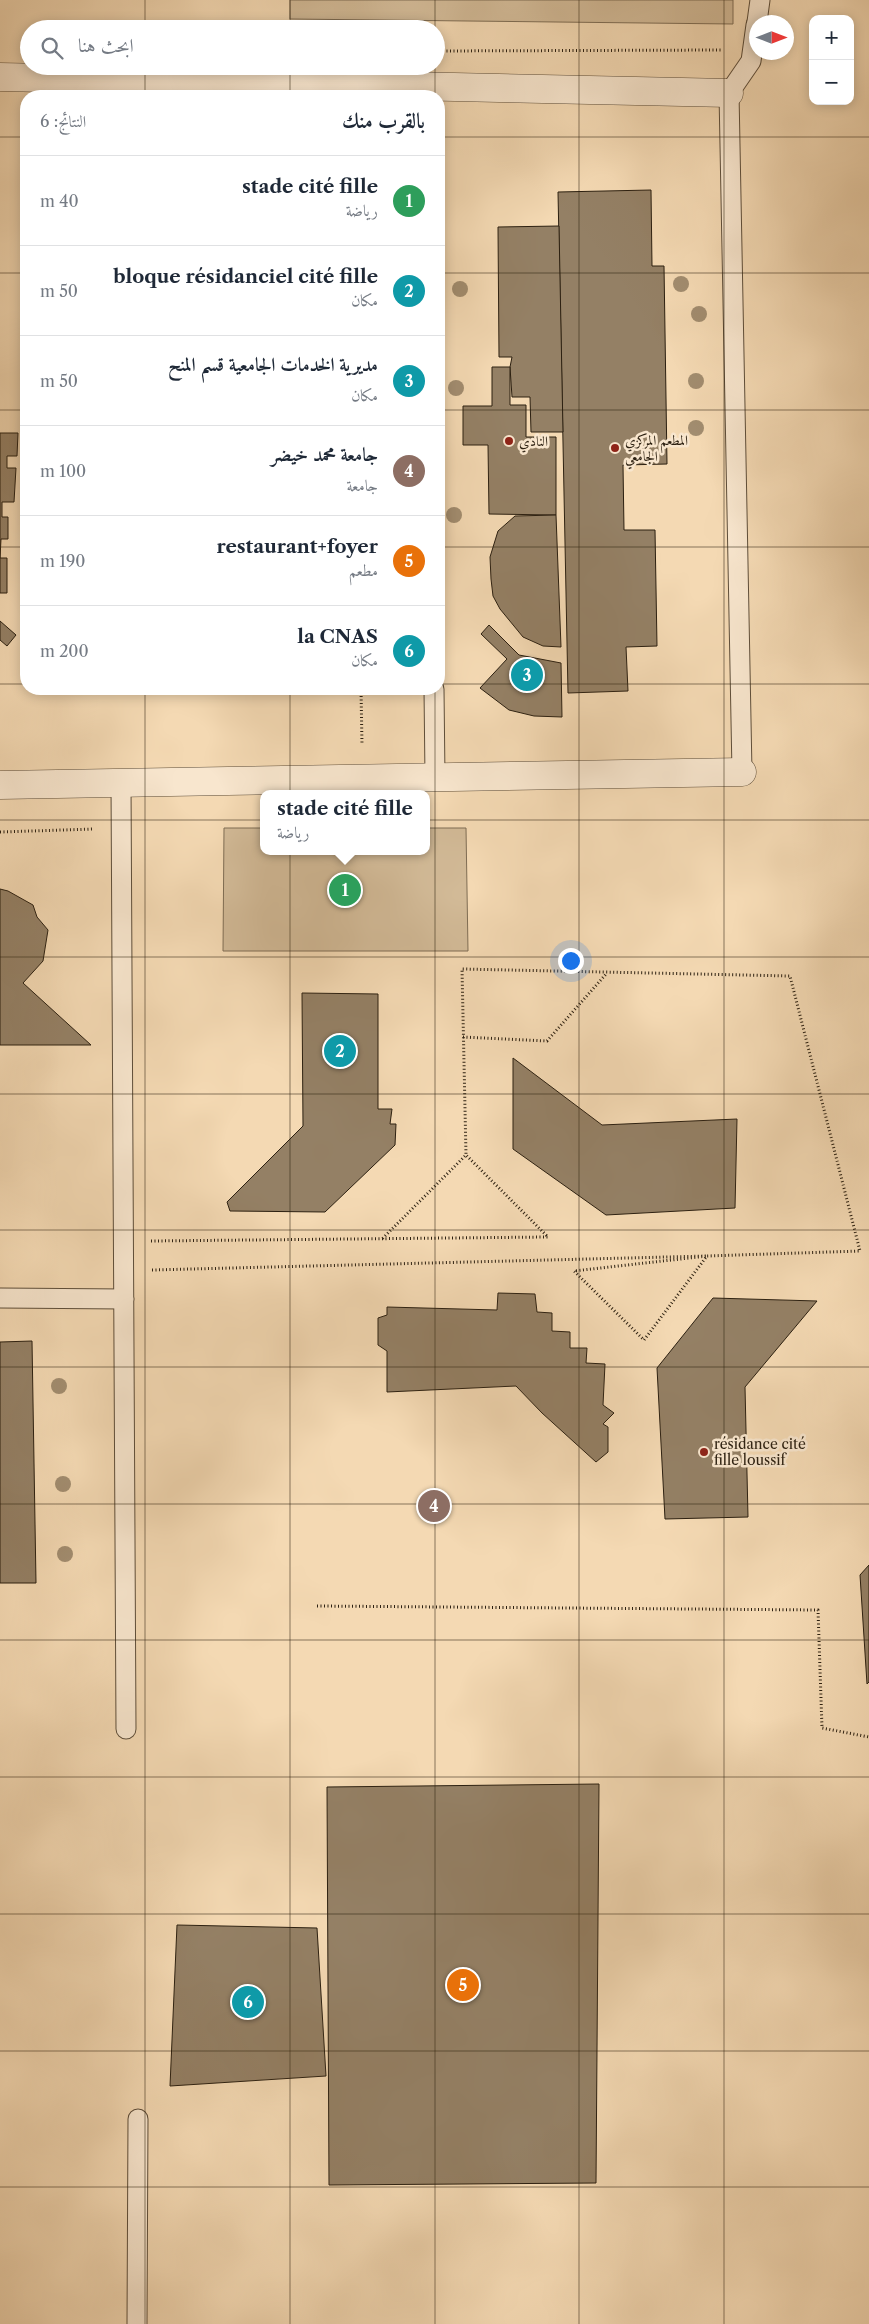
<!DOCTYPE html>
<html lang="ar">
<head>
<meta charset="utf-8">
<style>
	:root { --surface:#fff; --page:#f2f2f3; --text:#1f2937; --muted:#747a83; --line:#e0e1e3; --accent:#8f2418 }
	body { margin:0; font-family:"Libre Caslon Text",Amiri,serif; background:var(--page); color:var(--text); direction:rtl }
	.controls { position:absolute; right:15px; top:15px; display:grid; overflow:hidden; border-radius:10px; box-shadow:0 2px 12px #0003 }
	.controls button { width:45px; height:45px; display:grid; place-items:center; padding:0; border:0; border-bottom:1px solid var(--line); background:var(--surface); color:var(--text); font:25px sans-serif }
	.compass { position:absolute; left:749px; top:15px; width:45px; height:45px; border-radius:50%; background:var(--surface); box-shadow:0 2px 12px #0003; rotate:90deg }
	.you { position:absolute; left:570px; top:960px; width:18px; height:18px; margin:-12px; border:4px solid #fff; border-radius:50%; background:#1a73e8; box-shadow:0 0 0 8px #1a73e833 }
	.badge { display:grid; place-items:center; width:32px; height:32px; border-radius:50%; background:var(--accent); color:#fff; font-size:16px; font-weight:700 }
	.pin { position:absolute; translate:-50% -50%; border:2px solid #fff; box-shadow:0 1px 5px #0006 }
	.popup { position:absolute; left:260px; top:790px; width:170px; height:65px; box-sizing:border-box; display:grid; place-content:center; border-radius:10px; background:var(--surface); filter:drop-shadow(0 1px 4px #0005); font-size:16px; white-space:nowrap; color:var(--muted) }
	.popup b { font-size:19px; color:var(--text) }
	.popup::after { content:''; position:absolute; left:50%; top:100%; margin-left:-10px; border:10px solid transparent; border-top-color:var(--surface) }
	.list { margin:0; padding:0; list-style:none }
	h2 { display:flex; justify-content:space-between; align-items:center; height:65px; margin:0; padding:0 20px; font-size:21px }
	h2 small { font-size:16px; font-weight:400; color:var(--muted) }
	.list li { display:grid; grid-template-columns:32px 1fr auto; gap:15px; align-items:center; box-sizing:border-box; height:90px; padding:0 20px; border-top:1px solid var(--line) }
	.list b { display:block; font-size:19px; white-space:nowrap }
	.list p { margin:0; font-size:16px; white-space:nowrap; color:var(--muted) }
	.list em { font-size:16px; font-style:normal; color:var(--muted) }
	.icon { flex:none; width:28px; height:28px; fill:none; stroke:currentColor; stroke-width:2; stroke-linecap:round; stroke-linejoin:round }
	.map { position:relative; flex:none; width:869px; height:2324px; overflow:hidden; direction:ltr }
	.search { position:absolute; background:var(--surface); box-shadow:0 2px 12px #0003; left:20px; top:20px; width:425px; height:55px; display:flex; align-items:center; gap:12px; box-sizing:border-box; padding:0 18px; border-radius:28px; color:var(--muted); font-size:19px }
	.panel { position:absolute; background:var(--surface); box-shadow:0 2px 12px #0003; left:20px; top:90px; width:425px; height:605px; border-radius:20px; direction:rtl }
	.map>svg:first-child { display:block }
	.green { fill:#d2ba97; stroke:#7f6d54 }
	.building { fill:#948065; stroke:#2c2011 }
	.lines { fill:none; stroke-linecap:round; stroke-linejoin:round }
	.service-casing { stroke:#5e4e3a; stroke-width:21 }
	.minor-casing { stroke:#5e4e3a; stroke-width:29 }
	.path { stroke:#2c2011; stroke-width:3; stroke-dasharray:1 2.5; stroke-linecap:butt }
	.service { stroke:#f8e6ce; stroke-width:19 }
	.minor { stroke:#f8e6ce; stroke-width:28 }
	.tree { fill:#a28d70 }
	.grid { fill:none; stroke:#2c2011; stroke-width:1; stroke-opacity:0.55 }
	.poi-dot { fill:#8f2418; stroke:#f8e6ce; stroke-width:2 }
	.labels { text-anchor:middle; stroke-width:5; stroke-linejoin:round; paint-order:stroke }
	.poi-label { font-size:14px; fill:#2c2011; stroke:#f8e6ce; text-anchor:start }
</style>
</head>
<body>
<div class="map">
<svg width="869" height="2324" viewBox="0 0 869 2324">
	<rect width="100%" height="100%" fill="#f4d9b3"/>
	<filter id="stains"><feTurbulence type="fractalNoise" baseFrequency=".004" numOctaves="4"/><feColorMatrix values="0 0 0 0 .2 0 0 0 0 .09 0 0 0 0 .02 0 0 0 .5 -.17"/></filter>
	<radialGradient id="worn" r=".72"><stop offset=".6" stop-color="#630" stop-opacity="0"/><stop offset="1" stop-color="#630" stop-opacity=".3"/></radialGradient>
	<g class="green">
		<path d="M290,0h443v24l-443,-5z"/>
		<path d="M224,828h40v23h162v-23h40l2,123h-245z"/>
	</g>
	<g class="building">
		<path d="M651,190l1,76h12l3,198 -44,1 1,65h31l2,116 -31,1 2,44 -60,2 -10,-501z"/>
		<path d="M559,226l4,206h-32l-1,-35h-18l-2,-30 2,-10h-13l-1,-130z"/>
		<path d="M492,367h18v38h16v32h30v78l-67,-1 -1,-69h-25v-39h29z"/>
		<path d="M0,433h18l-1,23h-10v12h9l-2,34h-12v15h6v22h-7l-1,19h7v35h-7z"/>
		<path d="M556,515l5,132 -18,-1 -20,-9 -23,-28 -7,-13 -2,-17 -1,-22 8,-26 17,-15z"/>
		<path d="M0,621l16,14 -9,11 -7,-6z"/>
		<path d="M489,625l30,30 42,8 1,54 -28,-1 -25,-6 -29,-22 27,-29 -26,-25z"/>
		<path d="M0,889l8,2 25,14 4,12 11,13 -5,31 -20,22 68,62h-91z"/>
		<path d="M302,993l76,1v115h14l-2,15h6l-1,21 -70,67 -95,-1 -3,-9 76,-76z"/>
		<path d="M513,1058l89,67 135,-6 -2,89 -129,7 -93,-66z"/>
		<path d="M498,1293l37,1 2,18 15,1v18l18,1v16h17l-1,15 19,1 -2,41 11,8 -11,11 5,3v25l-12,10 -54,-49 -26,-27 -129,6v-41l-9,-6v-27l9,-3v-8l110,3z"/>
		<path d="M713,1298l104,3 -72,86 3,130 -83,2 -8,-151z"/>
		<path d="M32,1341l4,242h-36v-241z"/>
		<path d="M869,1565v117l-2,2 -7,-109z"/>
		<path d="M599,1784l-3,399 -267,2 -2,-398z"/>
		<path d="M177,1925l140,3 9,148 -156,10z"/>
	</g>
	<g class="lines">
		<g class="service-casing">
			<g id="service">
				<path d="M757,22l3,-22"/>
				<path d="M434,689l1,88"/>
				<path d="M742,772l-13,-679 22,-32 5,-36"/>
				<path d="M121,783l5,946"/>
				<path d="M0,1298l124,1"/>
				<path d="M137,2324l1,-205"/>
			</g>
		</g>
		<g class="minor-casing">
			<g id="minor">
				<path d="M0,77l729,16"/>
				<path d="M0,785l742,-13"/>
			</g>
		</g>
		<g class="path">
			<path d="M436,51l287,-1"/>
			<path d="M361,689l1,56"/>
			<path d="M0,832l94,-3"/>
			<path d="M463,1037l84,4 60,-68"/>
			<path d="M151,1241l397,-4 -82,-82 -85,85"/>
			<path d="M152,1270l555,-14 -133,15 70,69 63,-84 153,-5 -70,-275 -328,-7 4,186"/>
			<path d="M317,1606l501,4 4,118 47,9"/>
		</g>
		<use href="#service" class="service"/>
		<use href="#minor" class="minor"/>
	</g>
	<g class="tree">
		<circle cx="681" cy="284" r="8"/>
		<circle cx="460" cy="289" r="8"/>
		<circle cx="699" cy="314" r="8"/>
		<circle cx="696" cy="381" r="8"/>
		<circle cx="456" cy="388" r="8"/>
		<circle cx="696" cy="428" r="8"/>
		<circle cx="454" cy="515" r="8"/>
		<circle cx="59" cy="1386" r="8"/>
		<circle cx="63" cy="1484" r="8"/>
		<circle cx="65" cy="1554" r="8"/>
	</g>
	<path class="grid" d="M145,0v29M290,0v29M435,0v29M579,0v2324M724,0v2324M145,66v30M290,66v30M435,66v30M0,137h26M439,137h430M0,273h26M439,273h430M0,410h26M439,410h430M0,547h26M439,547h430M0,684h26M439,684h430M145,689v1635M290,689v1635M435,689v1635M0,820h869M0,957h869M0,1094h869M0,1230h869M0,1367h869M0,1504h869M0,1640h869M0,1777h869M0,1914h869M0,2051h869M0,2187h869"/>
	<g class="poi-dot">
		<circle cx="509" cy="441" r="5"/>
		<circle cx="615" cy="448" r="5"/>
		<circle cx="704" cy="1452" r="5"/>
	</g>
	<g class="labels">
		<g class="poi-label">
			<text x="625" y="445">المطعم المركزي<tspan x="625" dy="16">الجامعي</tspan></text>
			<text x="519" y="446">النادي</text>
			<text x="714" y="1449">résidance cité<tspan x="714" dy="16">fille loussif</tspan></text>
		</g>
	</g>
	<rect width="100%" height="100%" filter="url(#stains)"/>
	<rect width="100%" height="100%" fill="url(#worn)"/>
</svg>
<div class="controls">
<button>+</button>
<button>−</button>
</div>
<svg class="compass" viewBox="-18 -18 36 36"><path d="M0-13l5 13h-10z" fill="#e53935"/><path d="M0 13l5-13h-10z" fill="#747a83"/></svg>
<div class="you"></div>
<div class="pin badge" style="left:345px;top:890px;background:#2e9e5b">1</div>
<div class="popup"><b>stade cité fille</b>رياضة</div>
<div class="pin badge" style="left:340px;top:1051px;background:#0f9aa8">2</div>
<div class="pin badge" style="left:527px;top:675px;background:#0f9aa8">3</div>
<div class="pin badge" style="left:434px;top:1506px;background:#8d6e63">4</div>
<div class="pin badge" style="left:463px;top:1985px;background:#e8710a">5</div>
<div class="pin badge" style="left:248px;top:2002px;background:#0f9aa8">6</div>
<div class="search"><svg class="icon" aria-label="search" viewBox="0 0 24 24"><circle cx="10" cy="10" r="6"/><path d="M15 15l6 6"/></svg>ابحث هنا</div>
<section class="panel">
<h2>بالقرب منك<small>النتائج: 6</small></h2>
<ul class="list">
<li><span class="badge" style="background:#2e9e5b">1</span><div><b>stade cité fille</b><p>رياضة</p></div><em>40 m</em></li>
<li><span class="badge" style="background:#0f9aa8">2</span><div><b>bloque résidanciel cité fille</b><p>مكان</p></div><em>50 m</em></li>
<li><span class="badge" style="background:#0f9aa8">3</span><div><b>مديرية الخدمات الجامعية قسم المنح</b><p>مكان</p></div><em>50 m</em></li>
<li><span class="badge" style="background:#8d6e63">4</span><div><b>جامعة محمد خيضر</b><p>جامعة</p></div><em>100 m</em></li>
<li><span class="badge" style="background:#e8710a">5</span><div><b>restaurant+foyer</b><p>مطعم</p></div><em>190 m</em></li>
<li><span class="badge" style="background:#0f9aa8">6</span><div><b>la CNAS</b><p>مكان</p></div><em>200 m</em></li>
</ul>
</section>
</div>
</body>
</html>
